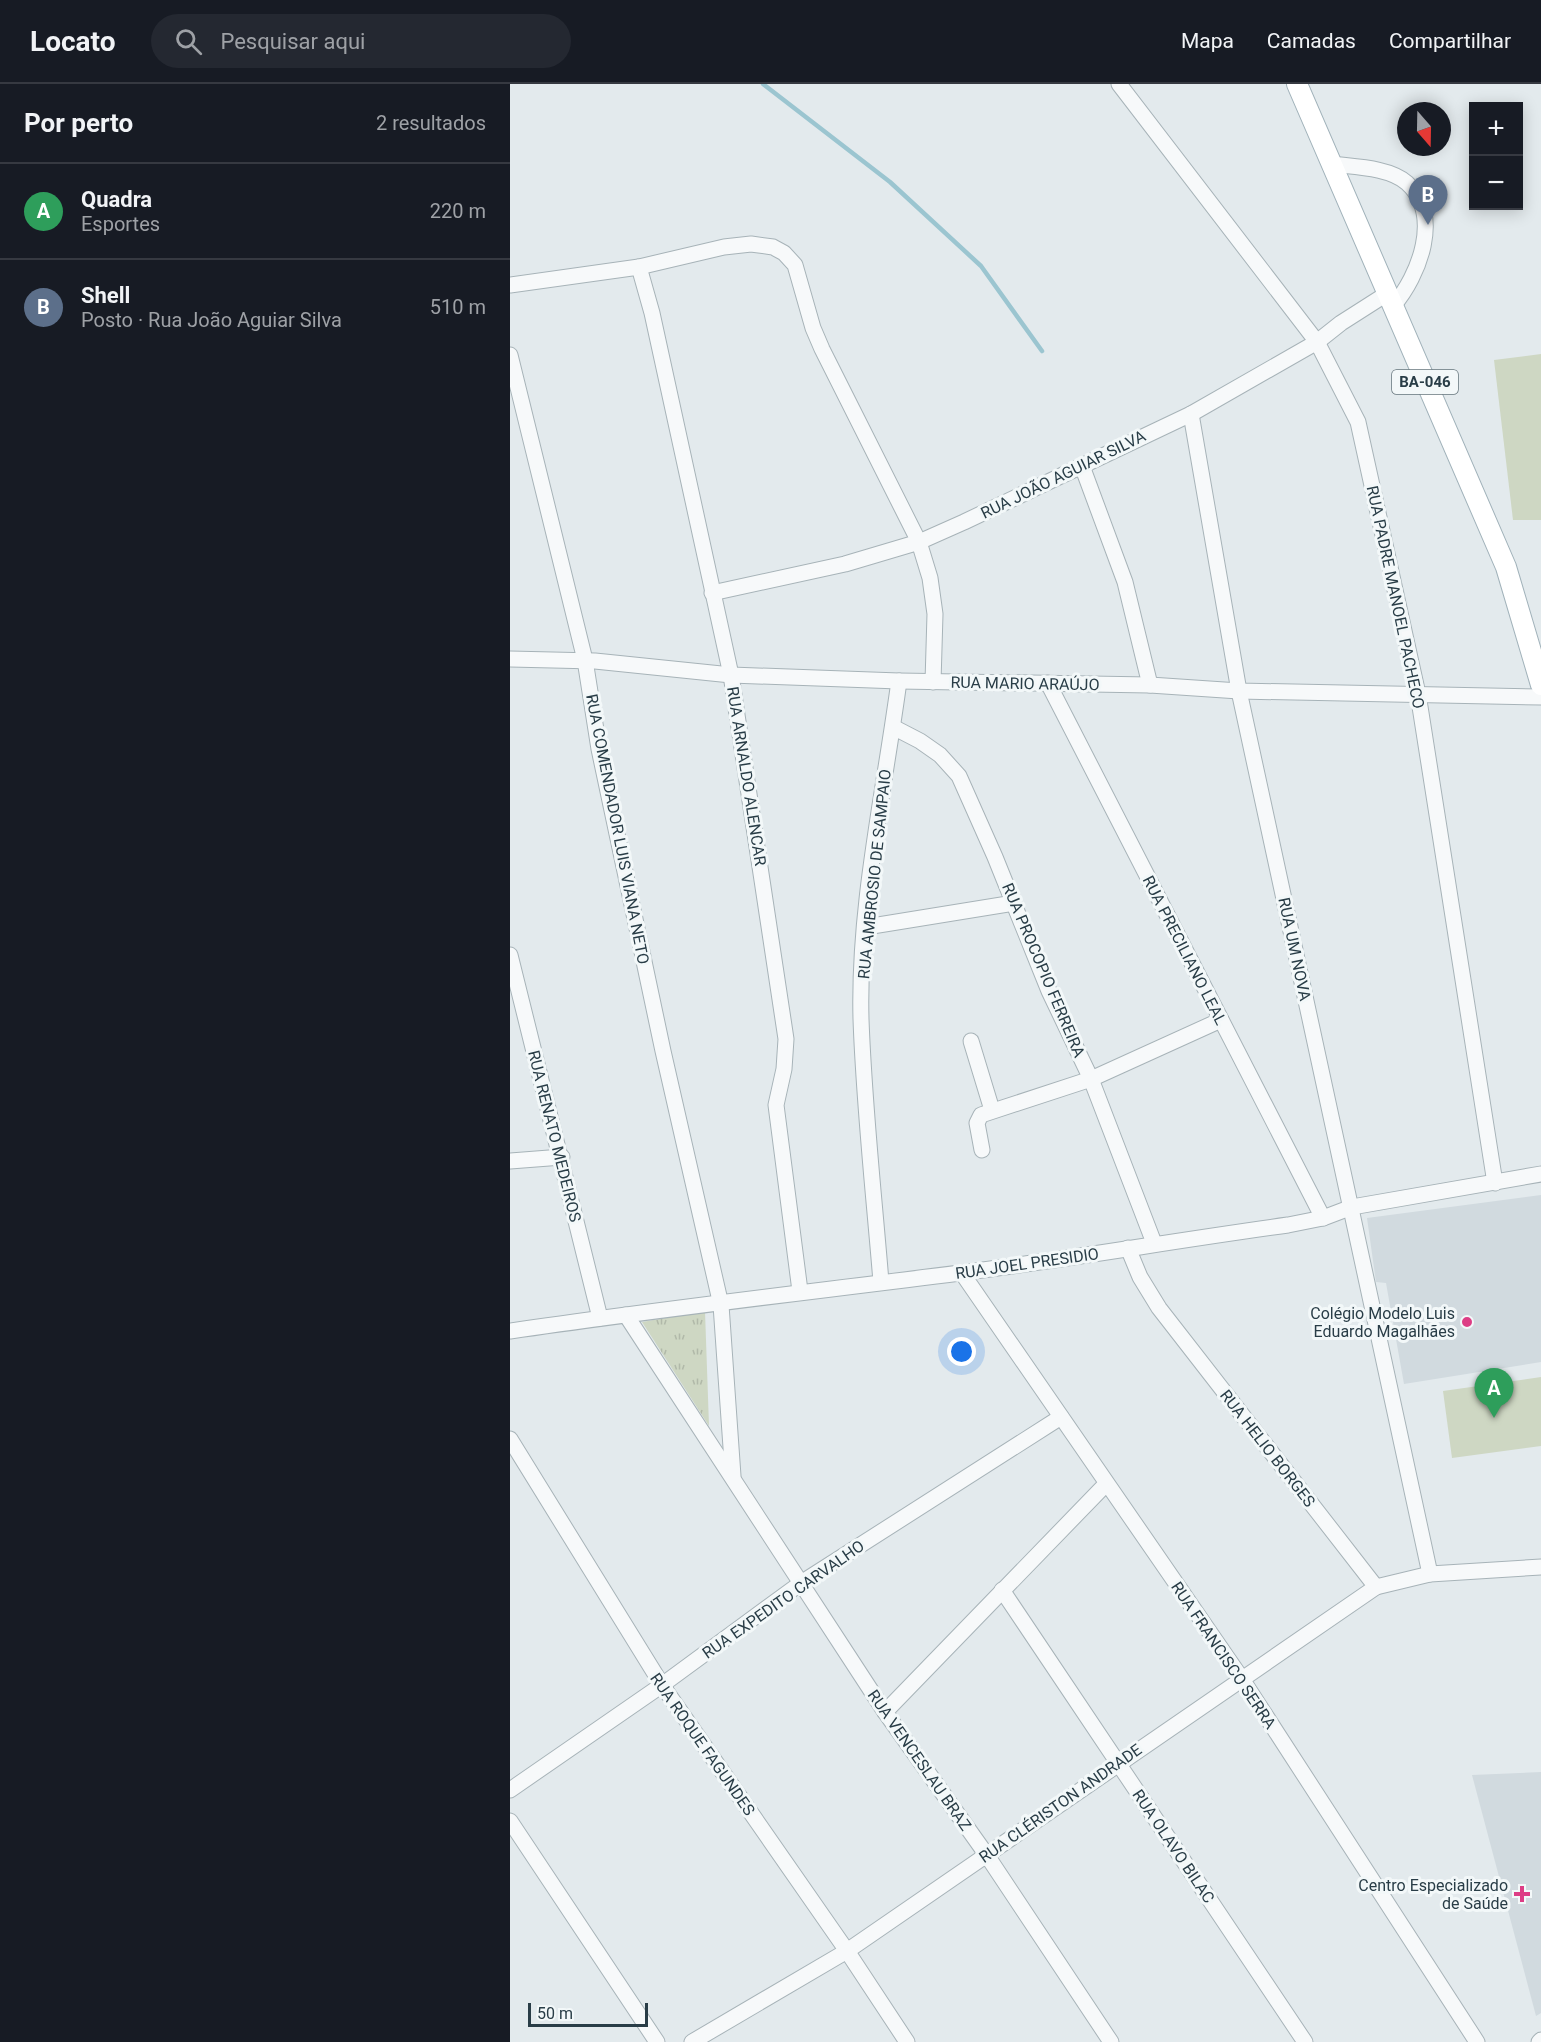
<!DOCTYPE html>
<html lang="pt">
<head>
<meta charset="utf-8">
<style>
	:root { --surface:#171b24; --page:#242831; --text:#f1f3f6; --muted:#9ea1a6; --line:#363941; --accent:#dd3d85 }
	body { margin:0; font-family:Roboto,sans-serif; background:var(--page); color:var(--text) }
	.controls { position:absolute; right:18px; top:18px; display:grid; overflow:hidden; border-radius:0px; box-shadow:0 3px 15px #0003 }
	.controls button { width:54px; height:54px; display:grid; place-items:center; padding:0; border:0; border-bottom:2px solid var(--line); background:var(--surface); color:var(--text); font:30px sans-serif }
	.compass { position:absolute; left:887px; top:18px; width:54px; height:54px; border-radius:50%; background:var(--surface); box-shadow:0 3px 15px #0003; rotate:160deg }
	.scale { position:absolute; left:18px; bottom:15px; width:120px; box-sizing:border-box; padding-left:6px; border:3px solid #293d47; border-top:0; font-size:16px; line-height:21px; white-space:nowrap; color:#293d47; -webkit-text-stroke:4px #f3f8f9; paint-order:stroke }
	.you { position:absolute; left:452px; top:1268px; width:21px; height:21px; margin:-15px; border:4px solid #fff; border-radius:50%; background:#1a73e8; box-shadow:0 0 0 9px #1a73e833 }
	.badge { display:grid; place-items:center; width:39px; height:39px; border-radius:50%; background:var(--accent); color:#fff; font-size:20px; font-weight:700 }
	.pin { position:absolute; translate:-50% -50px; filter:drop-shadow(0 2px 3px #0008) }
	.pin::after { content:''; position:absolute; top:32px; width:21px; height:18px; background:inherit; clip-path:polygon(0 0,100% 0,50% 100%) }
	.list { margin:0; padding:0; list-style:none }
	h2 { display:flex; justify-content:space-between; align-items:center; height:78px; margin:0; padding:0 24px; font-size:26px }
	h2 small { font-size:20px; font-weight:400; color:var(--muted) }
	.list li { display:grid; grid-template-columns:39px 1fr auto; gap:18px; align-items:center; box-sizing:border-box; height:96px; padding:0 24px; border-top:2px solid var(--line) }
	.list b { display:block; font-size:22px; white-space:nowrap }
	.list p { margin:0; font-size:20px; white-space:nowrap; color:var(--muted) }
	.list em { font-size:20px; font-style:normal; color:var(--muted) }
	.icon { flex:none; width:33px; height:33px; fill:none; stroke:currentColor; stroke-width:2; stroke-linecap:round; stroke-linejoin:round }
	.map { position:relative; flex:none; width:1031px; height:1958px; overflow:hidden }
	header { display:flex; align-items:center; gap:36px; box-sizing:border-box; height:84px; padding:0 30px; background:var(--surface); border-bottom:2px solid var(--line) }
	header strong { font-size:28px }
	nav { display:flex; gap:33px; margin-inline-start:auto; font-size:21px }
	.search { width:420px; height:54px; background:var(--page); display:flex; align-items:center; gap:15px; box-sizing:border-box; padding:0 21px; border-radius:33px; color:var(--muted); font-size:22px }
	main { display:flex }
	aside { flex:1; background:var(--surface) }
	.map>svg:first-child { display:block }
	.built { fill:#d1dadf }
	.grass { fill:#ced7c3 }
	.park { fill:url(#park-tufts) }
	.lines { fill:none; stroke-linecap:round; stroke-linejoin:round }
	.stream { stroke:#9bc5d0; stroke-width:4.5 }
	.minor-casing { stroke:#a7b3b8; stroke-width:17 }
	.major-casing { stroke:#a1b2ba; stroke-width:22 }
	.minor { stroke:#f7f9fa; stroke-width:15 }
	.major { stroke:#fff; stroke-width:20 }
	.poi-dot { fill:#dd3d85; stroke:#f3f8f9; stroke-width:2 }
	.labels { text-anchor:middle; stroke-width:6; stroke-linejoin:round; paint-order:stroke }
	.shield { fill:#f3f8f9; stroke:#66757c; stroke-width:1.5 }
	.shield-label { font-size:15px; font-weight:bold; fill:#293d47 }
	.street-label { font-size:16px; fill:#293d47; stroke:#f3f8f9 }
	.poi-label { font-size:16px; fill:#293d47; stroke:#f3f8f9; text-anchor:end }
</style>
</head>
<body>
<header>
<strong>Locato</strong>
<div class="search"><svg class="icon" aria-label="search" viewBox="0 0 24 24"><circle cx="10" cy="10" r="6"/><path d="M15 15l6 6"/></svg>Pesquisar aqui</div>
<nav><a>Mapa</a><a>Camadas</a><a>Compartilhar</a></nav>
</header>
<main>
<aside>
<h2>Por perto<small>2 resultados</small></h2>
<ul class="list">
<li><span class="badge" style="background:#2e9e5b">A</span><div><b>Quadra</b><p>Esportes</p></div><em>220 m</em></li>
<li><span class="badge" style="background:#5c6f8a">B</span><div><b>Shell</b><p>Posto · Rua João Aguiar Silva</p></div><em>510 m</em></li>
</ul>
</aside>
<div class="map">
<svg width="1031" height="1958" viewBox="0 0 1031 1958">
	<defs>
		<pattern id="park-tufts" width="24" height="20" patternUnits="userSpaceOnUse" patternTransform="scale(1.5)"><rect width="24" height="20" fill="#ced7c3"/><path d="M3 7l-1-3M5 7V3M7 7l1-3M15 17l-1-3M17 17v-4M19 17l1-3" fill="none" stroke="#b1b9a9"/></pattern>
	</defs>
	<rect width="100%" height="100%" fill="#e3eaed"/>
	<g class="built">
		<path d="M1031,1111v167l-137,22 -18,-101 -10,-1 -9,-64z"/>
		<path d="M1031,1688v241l-5,3 -64,-241z"/>
	</g>
	<g class="grass">
		<path d="M1031,270v166h-28l-19,-160z"/>
		<path d="M1031,1293v69l-89,12 -9,-67z"/>
	</g>
	<path class="park" d="M195,1227l4,115 -67,-104z"/>
	<g class="lines">
		<path class="stream" d="M253,0l127,98 91,84 61,85"/>
		<g class="minor-casing">
			<g id="minor">
				<path d="M609,0l198,258 41,80 60,272 77,489"/>
				<path d="M821,80c22,3 58,3 76,19 36,32 12,93 -14,123"/>
				<path d="M129,183l13,46 79,362 55,364 -2,30 -8,36 24,186"/>
				<path d="M0,201l129,-18 85,-20 27,-3 22,3 11,6 11,12 18,63 9,21 97,193 11,36 5,36 -2,68"/>
				<path d="M0,271l75,305 14,89 64,302 58,254 12,171"/>
				<path d="M681,330l48,277 191,883"/>
				<path d="M572,382l43,116 25,103"/>
				<path d="M202,509l133,-29 74,-22 45,-20 227,-108 126,-72 24,-19 47,-30"/>
				<path d="M0,575l85,2 136,14 168,6 251,4 89,6 302,6"/>
				<path d="M538,599l275,535"/>
				<path d="M383,643l27,14 20,14 19,21 36,81 54,134 42,88 63,164"/>
				<path d="M356,843l148,-24"/>
				<path d="M0,871l90,363"/>
				<path d="M461,957l21,69"/>
				<path d="M472,1066l-5,-27 4,-8 110,-36 130,-59"/>
				<path d="M0,1077l52,-4"/>
				<path d="M618,1164l12,29 19,31 217,279"/>
				<path d="M452,1189l280,406 235,363"/>
				<path d="M371,1198c-7,-87 -17,-175 -20,-263 -3,-112 23,-226 38,-338"/>
				<path d="M116,1231l259,397 101,142 125,188"/>
				<path d="M0,1247c150,-22 300,-39 450,-58 110,-14 218,-33 328,-48l35,-7 29,-11 189,-33"/>
				<path d="M0,1355l152,246 185,266 60,91"/>
				<path d="M492,1506l303,452"/>
				<path d="M375,1628l221,-228"/>
				<path d="M0,1706l152,-105 139,-102 260,-166"/>
				<path d="M0,1737l147,221"/>
				<path d="M182,1958l155,-91 529,-364 54,-13 111,-7"/>
				<path d="M1029,1958l2,-2"/>
			</g>
		</g>
		<g class="major-casing">
			<path id="major" d="M787,0l209,483 35,118"/>
		</g>
		<use href="#minor" class="minor"/>
		<use href="#major" class="major"/>
	</g>
	<g class="poi-dot">
		<circle cx="957" cy="1238" r="6"/>
		<path d="M1009 1801h6v6h6v6h-6v6h-6v-6h-6v-6h6z"/>
	</g>
	<g class="labels">
		<rect class="shield" x="882" y="286" width="66" height="24" rx="4.5"/>
		<g class="shield-label">
			<text x="915" y="303">BA-046</text>
		</g>
		<g class="street-label">
			<text transform="translate(553 390) rotate(-26)" y="6">RUA JOÃO AGUIAR SILVA</text>
			<text transform="translate(886 513) rotate(78)" y="6">RUA PADRE MANOEL PACHECO</text>
			<text transform="translate(515 599) rotate(1)" y="6">RUA MARIO ARAÚJO</text>
			<text transform="translate(237 692) rotate(81)" y="6">RUA ARNALDO ALENCAR</text>
			<text transform="translate(108 745) rotate(79)" y="6">RUA COMENDADOR LUIS VIANA NETO</text>
			<text transform="translate(364 790) rotate(-84)" y="6">RUA AMBROSIO DE SAMPAIO</text>
			<text transform="translate(785 865) rotate(78)" y="6">RUA UM NOVA</text>
			<text transform="translate(675 866) rotate(63)" y="6">RUA PRECILIANO LEAL</text>
			<text transform="translate(534 886) rotate(67)" y="6">RUA PROCOPIO FERREIRA</text>
			<text transform="translate(45 1052) rotate(76)" y="6">RUA RENATO MEDEIROS</text>
			<text transform="translate(517 1179) rotate(-8)" y="6">RUA JOEL PRESIDIO</text>
			<text transform="translate(758 1364) rotate(52)" y="6">RUA HELIO BORGES</text>
			<text transform="translate(273 1515) rotate(-35)" y="6">RUA EXPEDITO CARVALHO</text>
			<text transform="translate(714 1571) rotate(56)" y="6">RUA FRANCISCO SERRA</text>
			<text transform="translate(193 1660) rotate(55)" y="6">RUA ROQUE FAGUNDES</text>
			<text transform="translate(410 1676) rotate(55)" y="6">RUA VENCESLAU BRAZ</text>
			<text transform="translate(550 1719) rotate(-35)" y="6">RUA CLÉRISTON ANDRADE</text>
			<text transform="translate(664 1762) rotate(56)" y="6">RUA OLAVO BILAC</text>
		</g>
		<g class="poi-label">
			<text x="945" y="1235">Colégio Modelo Luis<tspan x="945" dy="18">Eduardo Magalhães</tspan></text>
			<text x="998" y="1807">Centro Especializado<tspan x="998" dy="18">de Saúde</tspan></text>
		</g>
	</g>
</svg>
<div class="controls">
<button>+</button>
<button>−</button>
</div>
<svg class="compass" viewBox="-18 -18 36 36"><path d="M0-13l5 13h-10z" fill="#e53935"/><path d="M0 13l5-13h-10z" fill="#9ea1a6"/></svg>
<div class="scale">50 m</div>
<div class="you"></div>
<div class="pin badge" style="left:984px;top:1334px;background:#2e9e5b">A</div>
<div class="pin badge" style="left:918px;top:141px;background:#5c6f8a">B</div>
</div>
</main>
</body>
</html>
